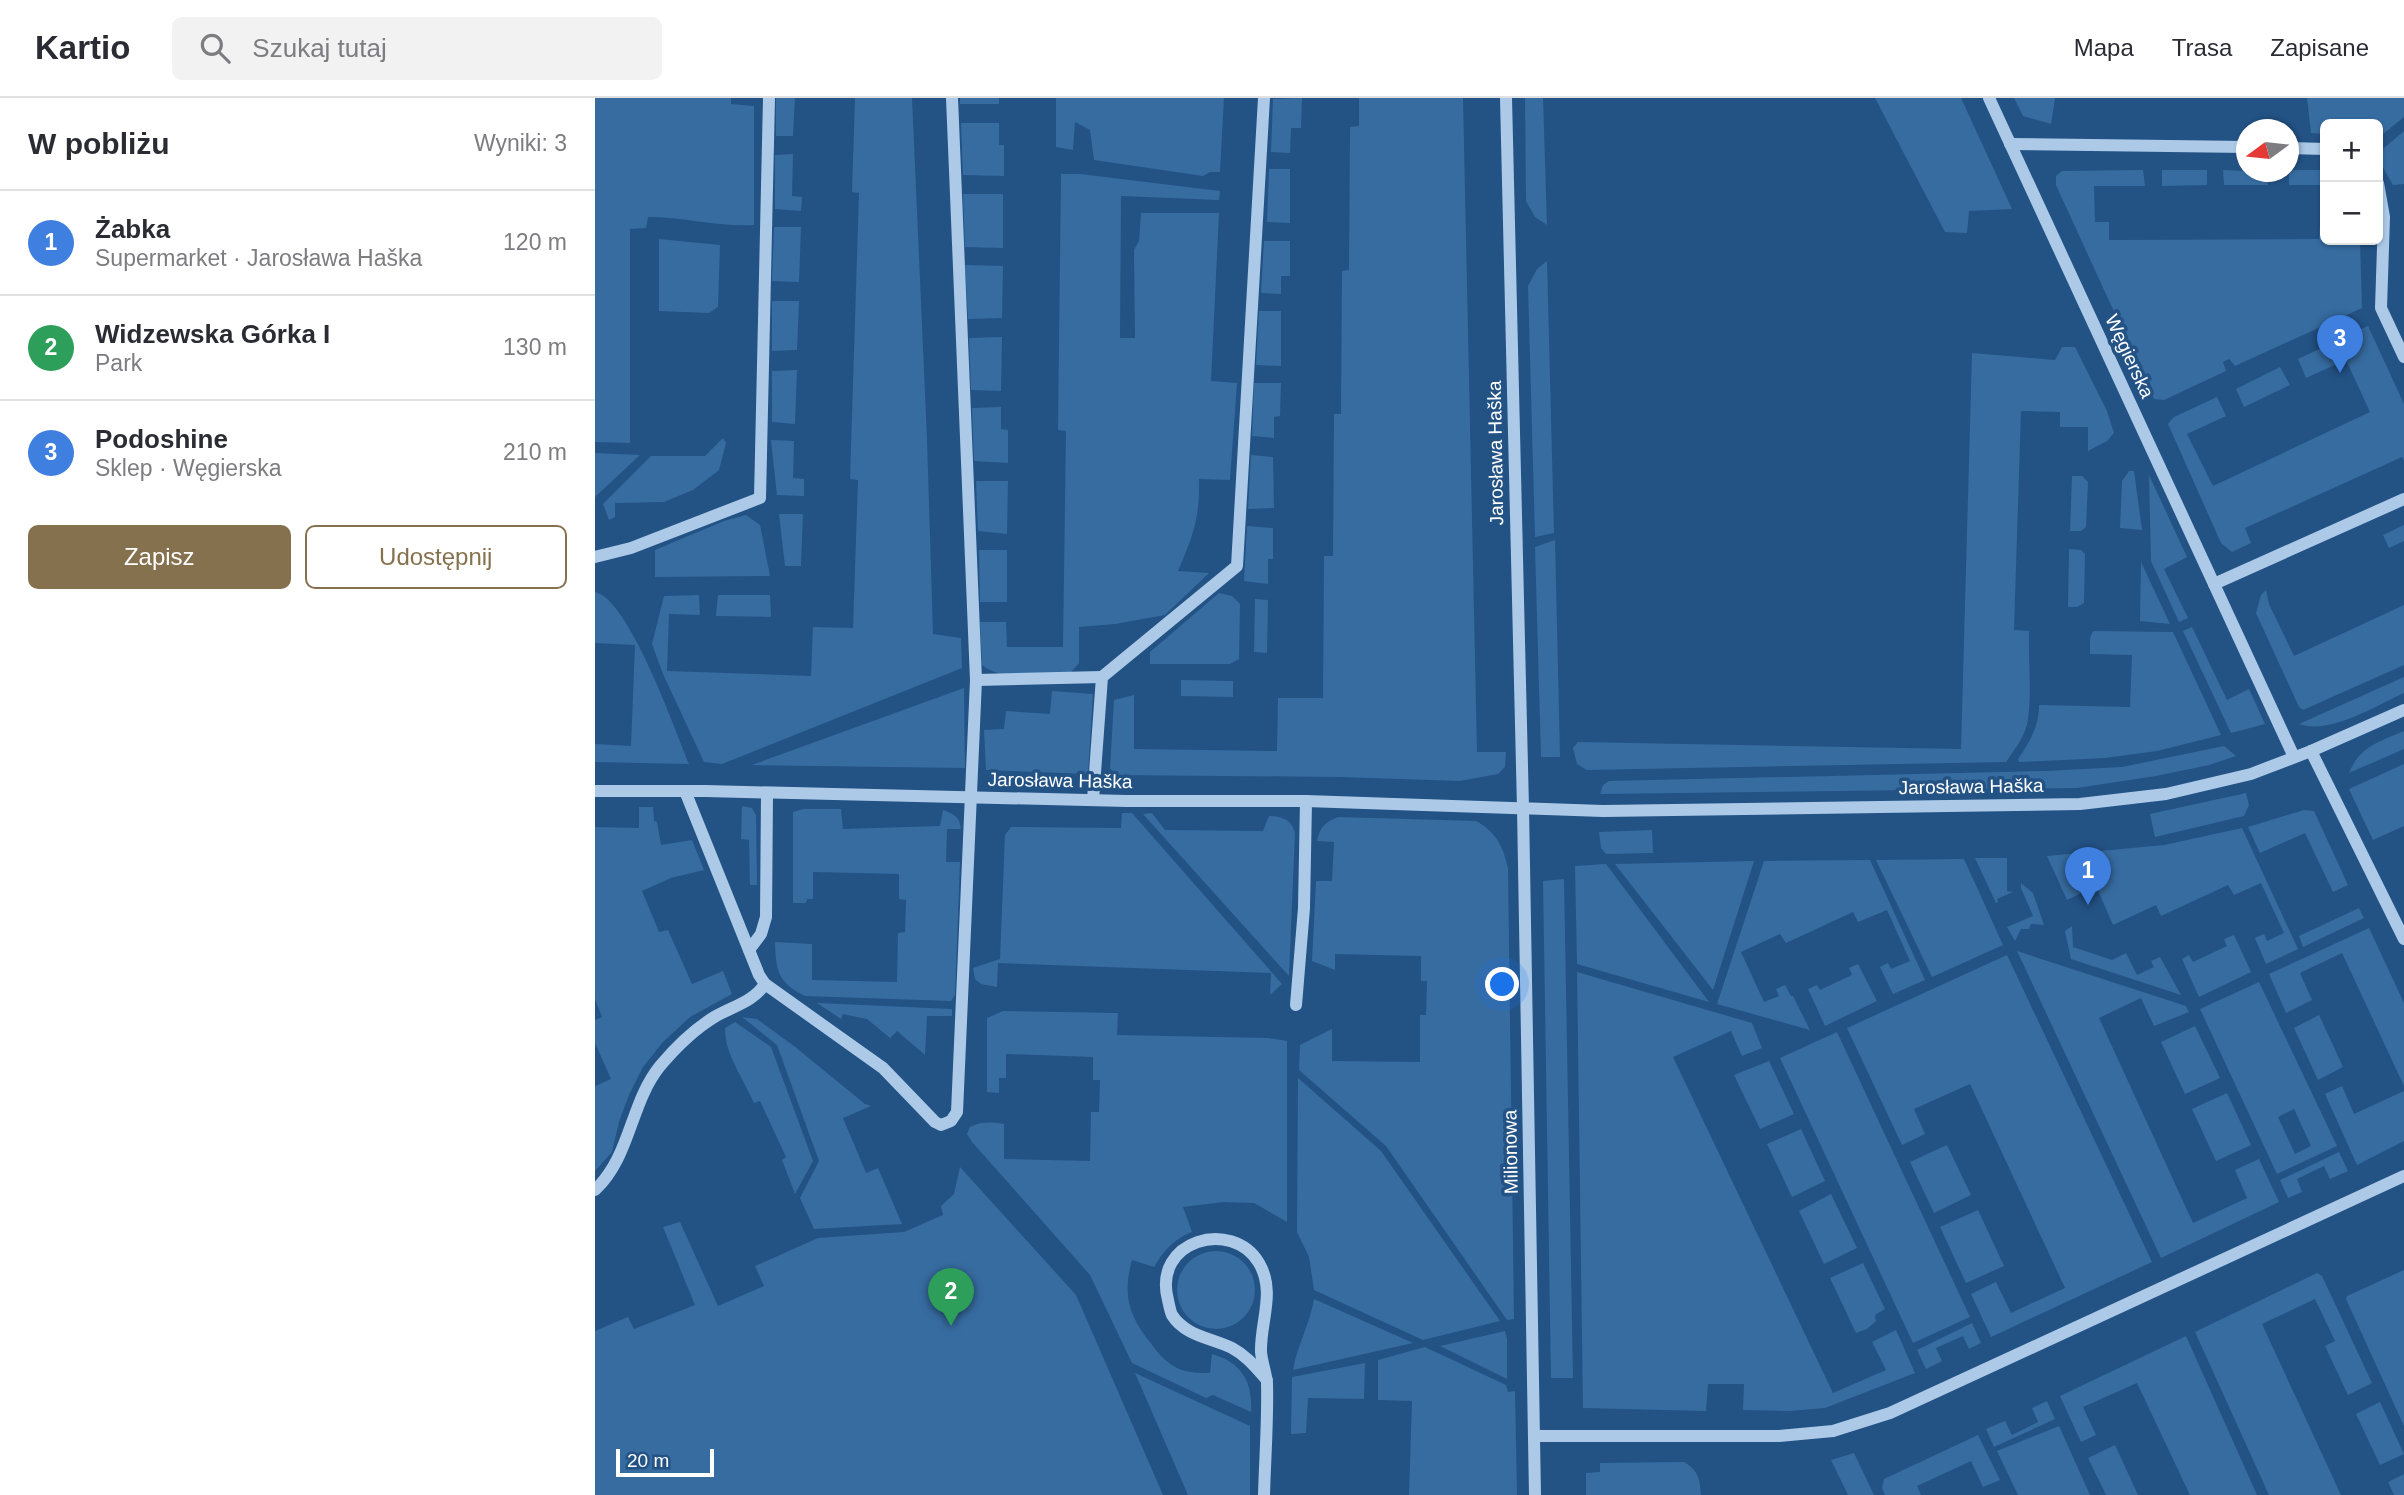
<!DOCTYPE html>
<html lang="pl">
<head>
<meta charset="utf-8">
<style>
	:root { --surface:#fff; --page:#f2f2f3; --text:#2b2b33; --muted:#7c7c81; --line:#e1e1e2; --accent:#85714e }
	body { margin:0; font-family:Helvetica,sans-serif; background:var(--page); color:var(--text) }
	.controls { position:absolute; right:21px; top:21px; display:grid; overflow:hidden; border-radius:10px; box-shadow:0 2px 5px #0004 }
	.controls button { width:63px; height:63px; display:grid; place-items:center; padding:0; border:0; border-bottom:2px solid var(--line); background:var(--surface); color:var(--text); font:35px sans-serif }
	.compass { position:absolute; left:1641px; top:21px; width:63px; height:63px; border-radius:50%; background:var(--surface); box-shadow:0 2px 5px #0004; rotate:255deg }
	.scale { position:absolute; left:21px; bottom:18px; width:98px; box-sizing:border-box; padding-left:7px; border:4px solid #fff; border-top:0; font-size:19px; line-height:24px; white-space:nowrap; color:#fff; -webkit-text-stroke:5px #235285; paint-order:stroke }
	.you { position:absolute; left:908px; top:887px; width:24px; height:24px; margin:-18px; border:5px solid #fff; border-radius:50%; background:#1a73e8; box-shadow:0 0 0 10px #1a73e833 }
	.badge { display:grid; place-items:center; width:46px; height:46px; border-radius:50%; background:var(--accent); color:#fff; font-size:23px; font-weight:700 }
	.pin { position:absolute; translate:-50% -58px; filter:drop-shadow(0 2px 4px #0008) }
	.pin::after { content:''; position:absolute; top:37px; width:24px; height:21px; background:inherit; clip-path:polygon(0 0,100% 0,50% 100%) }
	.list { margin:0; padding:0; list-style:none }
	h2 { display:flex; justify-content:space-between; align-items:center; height:91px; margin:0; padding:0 28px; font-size:30px }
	h2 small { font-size:23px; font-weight:400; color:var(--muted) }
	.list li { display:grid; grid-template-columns:46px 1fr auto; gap:21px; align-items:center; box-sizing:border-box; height:105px; padding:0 28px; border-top:2px solid var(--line) }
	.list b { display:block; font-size:26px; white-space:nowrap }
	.list p { margin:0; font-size:23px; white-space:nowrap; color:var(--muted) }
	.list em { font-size:23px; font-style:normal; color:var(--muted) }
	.actions { display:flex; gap:14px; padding:21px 28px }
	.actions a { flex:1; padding:16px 0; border:2px solid var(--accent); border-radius:10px; text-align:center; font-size:24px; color:var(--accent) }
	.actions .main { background:var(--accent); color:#fff }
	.icon { flex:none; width:38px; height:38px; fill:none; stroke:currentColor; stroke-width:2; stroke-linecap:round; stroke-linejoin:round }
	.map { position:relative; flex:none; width:1809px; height:1397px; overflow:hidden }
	header { display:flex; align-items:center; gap:42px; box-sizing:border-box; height:98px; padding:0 35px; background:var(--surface); border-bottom:2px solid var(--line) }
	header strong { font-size:33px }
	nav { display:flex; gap:38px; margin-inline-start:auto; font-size:24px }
	.search { width:490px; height:63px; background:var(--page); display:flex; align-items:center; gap:18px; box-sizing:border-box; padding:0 24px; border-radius:10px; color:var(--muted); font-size:26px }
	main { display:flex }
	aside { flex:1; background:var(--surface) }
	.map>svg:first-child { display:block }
	.green { fill:#376ca1; fill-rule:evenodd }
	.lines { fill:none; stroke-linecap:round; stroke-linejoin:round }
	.minor { stroke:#accae8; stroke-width:12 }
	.labels { text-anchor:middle; stroke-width:7; stroke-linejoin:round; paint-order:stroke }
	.street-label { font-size:19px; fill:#fff; stroke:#235285 }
</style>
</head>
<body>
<header>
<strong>Kartio</strong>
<div class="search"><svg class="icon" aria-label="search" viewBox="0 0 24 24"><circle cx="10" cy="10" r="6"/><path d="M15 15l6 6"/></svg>Szukaj tutaj</div>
<nav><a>Mapa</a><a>Trasa</a><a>Zapisane</a></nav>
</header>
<main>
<aside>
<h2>W pobliżu<small>Wyniki: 3</small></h2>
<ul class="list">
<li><span class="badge" style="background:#3f7fe0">1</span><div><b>Żabka</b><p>Supermarket · Jarosława Haška</p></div><em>120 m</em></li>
<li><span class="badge" style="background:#2e9e5b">2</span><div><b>Widzewska Górka I</b><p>Park</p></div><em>130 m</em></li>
<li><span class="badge" style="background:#3f7fe0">3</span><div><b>Podoshine</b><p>Sklep · Węgierska</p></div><em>210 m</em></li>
</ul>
<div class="actions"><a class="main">Zapisz</a><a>Udostępnij</a></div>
</aside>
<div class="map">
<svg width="1809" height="1397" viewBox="0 0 1809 1397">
	<rect width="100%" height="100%" fill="#235285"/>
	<g class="green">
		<path d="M0,0h136v6l23,2v119c-35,2 -71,-8 -106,-8l-2,11 -16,1v214l-35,-1z"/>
		<path d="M181,0h19l-2,38h-17z"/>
		<path d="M260,0h57l15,341 6,195 28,4 1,30 -240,96 -18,-2 -41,-88 -11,-30 12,-48 35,-1 1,20 -31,-1 -2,57 144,5 2,-49 40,1 5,-148 -8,-1 9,-286 -7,-1z"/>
		<rect x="365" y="0" width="39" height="6"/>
		<path d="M461,0h168l-4,74h-10l-7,4 -109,-16 -4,-30 -15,-8 -2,28 -17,-3z"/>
		<path d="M707,0l-1,30h-10l-1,25 -19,-1 2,-53z"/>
		<path d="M764,0h104l14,654h29l-1,15 -7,7 -38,7 -119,-4 -222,-2 -9,-6 4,-69 20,-5v54l143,2 1,-53h45l1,-142h9l1,-142h7l1,-143 7,-1 1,-143 9,-1z"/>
		<path d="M930,0h18l4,127 -12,-8 -9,-16z"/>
		<path d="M1280,0h86l51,111 -43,2 -2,22 -22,-1z"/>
		<path d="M1419,0h41l-4,26 -28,-8z"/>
		<path d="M1712,0h97v19l-26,21v-14h-53v10l-14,-1z"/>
		<path d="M366,25h38v22h5v31l-41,-1z"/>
		<path d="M1809,33v53l-11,1 -15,-26v-6z"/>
		<path d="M198,56l-1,42 10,1 -1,14 -26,-2v-54z"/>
		<path d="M674,71h21v54l-23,-1z"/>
		<path d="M1548,72l2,16h-51l1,36h14v18l210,-1 1,-16h5v17h35l2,68 -127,58 -6,-7 -6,3 3,9 -62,29 -10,-1 -98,-214v-9l6,-5z"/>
		<path d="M1567,72h45v15l-45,1z"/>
		<path d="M1628,72l45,2v13h-44z"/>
		<rect x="1694" y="72" width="36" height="15"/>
		<path d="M466,76h19l140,17 -1,9 -98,-4 -1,142h15l-1,-88 5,-9 2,-28h78l-8,168 26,2 -7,97 -31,-1c1,39 -6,57 -21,92l31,2 -44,42 -50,9 -36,3v36l-8,9c-25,2 -70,10 -89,-7l-2,-43h26l1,25h56l3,-216 -8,-1z"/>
		<path d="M368,96h40v54l-38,-1z"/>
		<path d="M179,129h27l-2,55 -27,-1z"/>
		<path d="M64,141l61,6 -2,62 -9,6 -50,-2z"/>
		<path d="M669,143h26v35h-9v18l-20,-1z"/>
		<path d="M952,163l7,272 -19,4 -7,-251 9,-17z"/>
		<path d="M370,167l38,1 -1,52 -34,1z"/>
		<path d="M177,203h27l-2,49 -25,1z"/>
		<path d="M664,213h22v55l-25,-1z"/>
		<path d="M1773,228l36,78v57l-2,-4 -157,71 6,15 -19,9 -11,-9 -53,-119 6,-7 43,-20 9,19 -39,18 26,52 157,-74 -24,-52 -40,18 -8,-19z"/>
		<path d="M407,239l-1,54 -30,-1 -2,-52z"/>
		<path d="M1467,249h13l32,64 7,22 -7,8 -19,10v-24h-28v-15l-39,-1 -7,219 15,1c-1,29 3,60 -1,88 -2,16 -13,30 -22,43l-419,8 -10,-6 -4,-16 5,-6 383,7 11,-396 83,7z"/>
		<path d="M1685,269l10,18 -46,22 -8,-18z"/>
		<path d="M202,272l-2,54 -23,-2v-51z"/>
		<path d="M659,285h27l-1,33 -6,1v21l-22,-2z"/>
		<path d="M406,309v22l7,1v33l-34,-2 -2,-53z"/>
		<path d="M128,340l3,5 -7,27 -26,20 -29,12 -49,1v14l-6,3 -6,-16 48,-48h54z"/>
		<path d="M176,342l23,1 -1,37 11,1v17l-27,-1z"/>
		<path d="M0,355l45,2 -45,42z"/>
		<path d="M656,357l22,2 1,51 -26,1z"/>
		<path d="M1534,373h5l8,59 -22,-2 2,-47z"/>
		<path d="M1554,377l38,82 -23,12 24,49 -9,4 -28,-61z"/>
		<path d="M1477,378h10l6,6 -2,45 -5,4h-11z"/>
		<path d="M381,383h32l-1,53 -29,-3z"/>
		<path d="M184,416h24l-2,52h-16z"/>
		<path d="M151,417l14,10 10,51 -115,1v-27l69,-29z"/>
		<path d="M1809,427v16l-15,7 -6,-13z"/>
		<path d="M652,428l26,2v31h-5v25l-24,-3z"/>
		<path d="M960,442l5,217h-19l-6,-210z"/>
		<path d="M1474,451l12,1 4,4 -1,49 -7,4h-9z"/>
		<path d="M384,452h28v52h-27z"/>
		<path d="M1546,464l29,62 -30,-3z"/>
		<path d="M1671,492l3,14 25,52 110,-51v60l-101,45 -4,-3 -43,-94 5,-18z"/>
		<path d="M0,494c34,7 80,138 94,172l-94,-2v-18l36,2 4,-101 -40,-2z"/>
		<path d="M624,495l13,3 8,8 -1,55 -9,5h-80v-12z"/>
		<path d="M123,497h52l1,22 -55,-1z"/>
		<path d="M660,501l13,1 -1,53 -13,-1z"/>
		<path d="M1597,529l35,73 22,-11 16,35 -34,9 -48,-102z"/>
		<path d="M1498,533l80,1 48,103 -64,16 -52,7 -86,4 -1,-3c12,-17 21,-33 21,-54l91,2 2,-52 -42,-1v-16z"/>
		<path d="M1809,579v16c-29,13 -74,42 -105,31z"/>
		<path d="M586,582l52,1v16l-52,-1z"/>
		<path d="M369,590l1,80 -213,-3z"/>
		<path d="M457,593l41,3 -5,80 -102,-4 -2,-40 20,-1 2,-18 44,3z"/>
		<path d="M1809,633v18l-55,24c11,-27 30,-31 55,-42z"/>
		<path d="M1629,648l12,10 -27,9 -53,11 -79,12 -477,6 3,-9 6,-4 437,-10 76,-4z"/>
		<path d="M1809,666v62l-31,14 -24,-51z"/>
		<path d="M1651,695l3,12 -5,11 -89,21 -5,-23z"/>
		<path d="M147,708l10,2 4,7 1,70h-7l-1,-45 -8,-1z"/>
		<path d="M44,709h14l1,14 3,1 4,23 31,-5 12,30 -33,8 -29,13 17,41 9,-2 24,54 31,-13 9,23 -42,23 -27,25 -20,25 -14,28 -10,27 -7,30 -17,19v-85l16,-7 -16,-36v-23l7,-3 -7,-18v-172l44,1z"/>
		<path d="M208,711h38l2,20 97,-3 3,-16c11,4 17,7 18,19h-14l-1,33h14l-5,133 -4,6 -146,-5c-27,-14 -29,-24 -30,-54l37,2v36l85,2 1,-49 7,-1 1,-32 -7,-1v-25l-86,-2v27h-6l-1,4h-13v-91z"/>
		<path d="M1709,712l10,1 34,74 -15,7 -28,-59 -45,20 -12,-26z"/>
		<path d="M527,715h10l150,171 -12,11 1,-22 -273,-10 -1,24 -16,-3 -6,-5 -2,-11 27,-9 5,-124 6,-8 110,1z"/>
		<path d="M557,715l13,17 98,1 6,-15c13,0 23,4 26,17l-6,143 -146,-162z"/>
		<path d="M743,719l138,4c20,11 27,25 32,47l6,451 -7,1 -121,-174 -87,-76 1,-25 32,-16v32l88,1v-47h6l1,-34h-6v-25l-86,-2v16l-23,-9 4,-80h16l2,-39 -17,-1c3,-14 8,-19 21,-24z"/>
		<path d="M1647,730l56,121 -32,15 -11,-26 9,-4 3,7 17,-8 -23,-50 -27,12 -6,-10 -67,31 -5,-11 -43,20 -17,-39 -29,14 -20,-44 117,-11z"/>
		<path d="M1057,732l1,23 -47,1 -5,-6 -2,-16z"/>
		<path d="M1380,760h32v33l6,1 -16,7 1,3 -2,1z"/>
		<path d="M1369,761l39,86 -71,32 -56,-117z"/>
		<path d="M1275,762l55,120 -32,14 -13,-27 8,-4 3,6 19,-8 -23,-51 -29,12 -5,-10 -67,31 -6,-9 -39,18 23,50 15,-6 -3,-7 9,-4 6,11h2l17,34 -93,-26 47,-143z"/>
		<path d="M1159,763l-41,129 -98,-126z"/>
		<path d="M1011,766l103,138 -132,-38 -2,-98z"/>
		<path d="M969,781l9,499h-22l-8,-497z"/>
		<path d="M1426,785l12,10 11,32 -13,-1 -2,5h-8l-6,12 -8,-14 26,-11 -12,-28z"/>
		<path d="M1764,810l5,10 -61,29 -4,-11z"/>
		<path d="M1477,828l1,21 39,13 14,-7 11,22 17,-8 -3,-6 9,-4 21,38 -110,-36 -6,-28z"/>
		<path d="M1774,830l35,75v83l-62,-133 -42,20 12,27 -26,13 -17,-39z"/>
		<path d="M1639,837l17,37 -52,25 -17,-38 7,-4 4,7 34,-16 -3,-7z"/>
		<path d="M1422,853l169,55 3,6 -35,14 -13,-28 -42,20 94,205 54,-25 -12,-28 24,-11 20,43 -118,56z"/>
		<path d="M1412,857l145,307 -161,75 -20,-43 25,-12 15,31 54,-25 -95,-204 -56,25 11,25 -23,11 -55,-117z"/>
		<path d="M1263,866l19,37 -52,25 -17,-37 9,-4 3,5 32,-15 -3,-7z"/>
		<path d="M982,874l175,51 10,25 -20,8 -11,-25 -58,26 160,336 53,-23 -14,-28 24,-12 19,43 -90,35 -35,3 -47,-1 1,-26h-36l-2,27 -123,-3z"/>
		<path d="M1664,884l78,164 -60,28 -77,-165zM1699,1011l17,37 -16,8 -17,-37z"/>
		<path d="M222,905l135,6v7h-25l-2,39 -28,-24 -7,7 -23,-19 -24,-5 -2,5z"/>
		<path d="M408,913l115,2 -1,22 151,3 19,3v181l-33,-19 -30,-1 -41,5 9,25c-18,7 -28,18 -38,35l-22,-7c-10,36 -3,57 21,86 7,10 17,20 29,24 9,3 19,3 28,3l2,-19c30,9 41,28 39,58l-38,-17 -7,3 -74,-35 -42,-88 -118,-133 -5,-8 3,-7c11,-6 22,-5 34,-3v35l86,2 1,-49h8l1,-32h-7v-23l-87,-3v24h-7v15l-12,-1v-74z"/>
		<path d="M1724,917l24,52 -25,13 -24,-52z"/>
		<path d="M147,919l15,2 37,27 71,58 6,2 -28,12 23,55 12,-5 24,56 -88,5 -14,-31 19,-37 -42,-116z"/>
		<path d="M140,924l36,25 42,114 -18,33 -13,-34 4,-3 -26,-56 -6,2c-10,-23 -30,-50 -29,-75z"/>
		<path d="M1600,928l25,52 -35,16 -24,-52z"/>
		<path d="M1242,934l133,285 -57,26 -133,-285z"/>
		<path d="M1174,963l25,53 -34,15 -26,-54z"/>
		<path d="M703,980l83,73 119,170 -77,19 -109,-50 -5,-33 -12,-25z"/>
		<path d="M1747,988l12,28 50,-23v50l-47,24 -32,-71z"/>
		<path d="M1632,995l24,52 -35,16 -24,-52z"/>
		<path d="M1206,1031l24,52 -33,16 -25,-53z"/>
		<path d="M1352,1047l24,50 -37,18 -24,-51z"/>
		<path d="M1744,1054l9,19 -18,8 -6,-13 -27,13 5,13 -14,6 -8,-18z"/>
		<path d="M365,1069l116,128 87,200h-568v-164l33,-14 6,12 61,-24 -32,-78 17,-5 38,84 46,-20 -9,-20 63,-28 86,-6 39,-17 -2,-9 13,-12z"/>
		<path d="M1236,1096l26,54 -33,16 -25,-53z"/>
		<path d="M1383,1112l26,56 -38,17 -26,-56z"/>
		<circle cx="621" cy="1192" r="39"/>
		<path d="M1268,1165l22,46 -10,6 1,6 -9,8 -11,4 -26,-55z"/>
		<path d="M1809,1172v156l-58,-127 1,-3z"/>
		<path d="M1722,1175l5,3 50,107 -24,12 -23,-49 10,-5 -20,-42 -53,25 79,171h-72l-74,-163z"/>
		<path d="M719,1201l99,44 -120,27c4,-24 17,-46 21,-71z"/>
		<path d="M1377,1225l9,20 -12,6 -6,-13 -27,12 6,13 -16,8 -9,-19z"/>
		<path d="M910,1233l2,8v40l-67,-33z"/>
		<path d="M1591,1238l71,159h-67l-53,-112 -54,24 13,28 -15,7 -21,-46z"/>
		<path d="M830,1249l81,38 2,7 7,-1 2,104h-108l3,-94 -34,-1v-40z"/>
		<path d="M770,1265l-1,36 -56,-1 -2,35 -15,1 1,-57z"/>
		<path d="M540,1275l115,53v69h-62z"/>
		<path d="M1452,1303l8,18 -61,28 -8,-18 19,-8 7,14 26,-13 -6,-14z"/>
		<path d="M1785,1304l24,52 -24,11 -24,-51z"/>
		<path d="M1464,1328l31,69h-72l-21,-44z"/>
		<path d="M1383,1337l22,45 -17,7 -12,-26 -54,25 4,9h-36l-3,-7 2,-9z"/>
		<path d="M1520,1347l23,50h-32l-18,-37z"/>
		<path d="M1259,1355l20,42h-26l-17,-35z"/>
		<path d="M1089,1364c14,8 16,17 17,33h-115v-22l14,-1v-9z"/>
		<path d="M1809,1376v21h-10l-6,-13z"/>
	</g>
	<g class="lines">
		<g class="minor">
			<path d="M911,0l17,710 12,687"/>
			<path d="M1394,0l305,659"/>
			<path d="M1415,46l237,3"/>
			<path d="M1694,50l36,1"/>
			<path d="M1783,85l6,34 -3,91 23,49"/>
			<path d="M0,459l36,-9 129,-50 9,-400"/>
			<path d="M1619,486l190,-85"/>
			<path d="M381,582l126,-3"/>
			<path d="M1716,653l93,188"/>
			<path d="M0,693h110l422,10h179l297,10 477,-7 86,-10 85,-20 60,-23 93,-41"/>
			<path d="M498,702l9,-123 135,-111 27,-468"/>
			<path d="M154,852l12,-16 5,-17 1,-123"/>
			<path d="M170,886l118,84 52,54 6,3 10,-4 6,-9 19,-432 -24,-582"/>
			<path d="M701,907l8,-97 2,-107"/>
			<path d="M0,1092c36,-34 35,-87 65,-124 16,-19 34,-37 56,-50 18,-10 38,-15 49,-32l-6,-9 -74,-184"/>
			<path d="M939,1338h245l54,-5 57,-18 514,-237"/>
			<path d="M669,1397c1,-37 4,-75 3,-112 -1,-10 -5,-20 -6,-31 -1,-30 15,-60 -2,-89 -27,-45 -107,-23 -91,37 1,4 2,11 4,15 13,21 40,23 60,33 15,8 24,20 35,32"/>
		</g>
	</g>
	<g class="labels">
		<g class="street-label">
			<text transform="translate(1535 258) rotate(65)" y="7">Węgierska</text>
			<text transform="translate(900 355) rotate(-91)" y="7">Jarosława Haška</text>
			<text transform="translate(465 682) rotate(1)" y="7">Jarosława Haška</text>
			<text transform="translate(1376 688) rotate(-1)" y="7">Jarosława Haška</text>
			<text transform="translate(915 1054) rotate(-91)" y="7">Milionowa</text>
		</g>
	</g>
</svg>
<div class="controls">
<button>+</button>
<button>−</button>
</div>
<svg class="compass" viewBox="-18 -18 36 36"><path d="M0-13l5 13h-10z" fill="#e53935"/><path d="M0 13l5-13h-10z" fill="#7c7c81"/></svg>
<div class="scale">20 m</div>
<div class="you"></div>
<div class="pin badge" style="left:1493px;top:807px;background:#3f7fe0">1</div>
<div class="pin badge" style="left:356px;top:1228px;background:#2e9e5b">2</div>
<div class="pin badge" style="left:1745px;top:275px;background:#3f7fe0">3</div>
</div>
</main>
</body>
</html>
